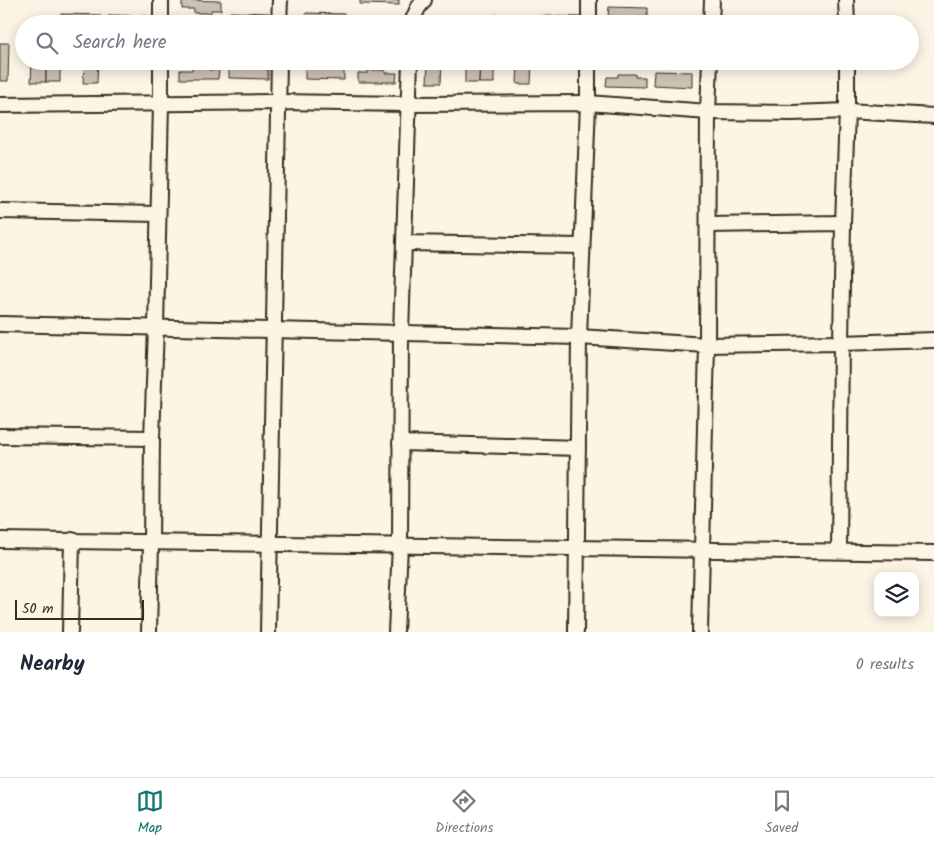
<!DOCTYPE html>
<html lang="en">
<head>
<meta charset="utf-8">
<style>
	:root { --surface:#fff; --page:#f6f6f7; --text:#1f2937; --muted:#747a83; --line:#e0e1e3; --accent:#0f766e }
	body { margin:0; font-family:Kalam,sans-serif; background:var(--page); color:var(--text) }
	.controls { position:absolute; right:15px; bottom:15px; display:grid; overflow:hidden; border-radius:10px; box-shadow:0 2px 12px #0003 }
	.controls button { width:45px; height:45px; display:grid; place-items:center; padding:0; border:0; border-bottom:1px solid var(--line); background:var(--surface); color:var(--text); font:25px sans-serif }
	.scale { position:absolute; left:15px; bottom:12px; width:129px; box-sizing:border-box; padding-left:5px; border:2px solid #3b2a1e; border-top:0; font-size:14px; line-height:18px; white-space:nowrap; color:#3b2a1e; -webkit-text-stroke:4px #fcf5e5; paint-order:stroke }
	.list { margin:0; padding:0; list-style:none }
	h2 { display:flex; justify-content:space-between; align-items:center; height:65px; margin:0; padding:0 20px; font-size:21px }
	h2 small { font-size:16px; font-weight:400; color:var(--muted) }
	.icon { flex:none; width:28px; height:28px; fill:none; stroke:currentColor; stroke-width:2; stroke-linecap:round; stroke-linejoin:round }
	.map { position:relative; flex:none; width:934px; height:632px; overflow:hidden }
	.search { position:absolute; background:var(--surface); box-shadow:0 2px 12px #0003; left:15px; right:15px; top:15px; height:55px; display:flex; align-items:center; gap:12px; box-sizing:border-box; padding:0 18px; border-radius:28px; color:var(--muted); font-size:19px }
	.sheet { height:145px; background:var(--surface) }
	nav { display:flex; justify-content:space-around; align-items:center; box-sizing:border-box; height:70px; border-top:1px solid var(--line); background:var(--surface); font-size:14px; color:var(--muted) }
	nav a { display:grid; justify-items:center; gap:2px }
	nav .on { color:var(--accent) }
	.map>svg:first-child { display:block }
	.building { fill:#ccc2b3; stroke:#3b2a1e }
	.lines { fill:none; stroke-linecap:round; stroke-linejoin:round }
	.street-casing { stroke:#3b2a1e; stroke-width:18 }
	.street { stroke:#fcf5e5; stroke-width:14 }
</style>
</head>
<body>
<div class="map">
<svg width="934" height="632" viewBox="0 0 934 632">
	<rect width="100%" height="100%" fill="#fcf5e5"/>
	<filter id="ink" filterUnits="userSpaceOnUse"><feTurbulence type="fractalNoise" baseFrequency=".02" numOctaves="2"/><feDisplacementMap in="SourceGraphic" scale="10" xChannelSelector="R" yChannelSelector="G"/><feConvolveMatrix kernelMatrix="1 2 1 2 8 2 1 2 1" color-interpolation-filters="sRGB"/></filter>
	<g filter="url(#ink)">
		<g class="building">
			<path d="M182,0l39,1v9h-10v3h-17v-4h-12z"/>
			<path d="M360,0h39v5l-39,-1z"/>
			<path d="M609,7l38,1v9h-10v3h-17v-3l-12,-1z"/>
			<path d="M230,12l39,1v11h-39z"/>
			<path d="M306,13l39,1v10h-39z"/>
			<path d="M61,14l39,1v9h-39z"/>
			<path d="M109,15l38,1v8h-38z"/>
			<path d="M494,15l39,1v8h-39z"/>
			<path d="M541,16l39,1v7h-39z"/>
			<path d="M655,20l39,1v3h-39z"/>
			<path d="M0,43h9l-1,38h-8z"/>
			<path d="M32,61h14v21h-15z"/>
			<rect x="46" y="61" width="14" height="21"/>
			<path d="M84,61h14l-1,22h-14z"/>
			<path d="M428,61h14l-1,22h-14z"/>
			<path d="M465,61h15l-1,22h-14z"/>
			<path d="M480,61h14v22h-15z"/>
			<path d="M518,61h14l-1,23h-14z"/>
			<path d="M229,64l39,1v14l-39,-1z"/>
			<path d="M305,65l39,1v14l-39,-1z"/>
			<path d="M192,67h17v3h10l-1,9h-38v-9h12z"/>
			<path d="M368,70h17v3h12l-1,9h-38v-9h10z"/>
			<path d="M654,71l38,1v15l-39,-2z"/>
			<path d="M618,74h17v3h10v10l-39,-1 1,-9h11z"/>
		</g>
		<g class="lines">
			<g class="street-casing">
				<g id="street">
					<path d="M161,0v24"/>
					<path d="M846,0l1,24"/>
					<path d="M279,24l1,-24"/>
					<path d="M411,24l7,-16 6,-8"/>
					<path d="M589,24v-24"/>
					<path d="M711,24l1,-24"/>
					<path d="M0,105l278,-3 130,2 180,-1 120,9 85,1 54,-2 87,5"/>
					<path d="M0,211l158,3"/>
					<path d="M843,223l4,-112v-50"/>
					<path d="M708,225l135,-2 -2,120 -2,208"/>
					<path d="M404,243l178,3"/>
					<path d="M0,324l579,13 128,8 134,-2 93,-3"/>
					<path d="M0,436l152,2"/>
					<path d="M400,443l178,5"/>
					<path d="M0,540l934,13"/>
					<path d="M70,632l2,-92"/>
					<path d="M149,632l2,-90 1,-104 4,-111 5,-224v-42"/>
					<path d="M268,632l11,-571"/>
					<path d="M396,632l4,-87 1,-212 9,-272"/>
					<path d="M576,632l3,-295 9,-234v-42"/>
					<path d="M700,632l7,-287 1,-233 2,-51"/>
				</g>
			</g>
			<use href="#street" class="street"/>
		</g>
	</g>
</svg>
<div class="controls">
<button><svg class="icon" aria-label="layers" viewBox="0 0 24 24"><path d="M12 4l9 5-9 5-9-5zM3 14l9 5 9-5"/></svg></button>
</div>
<div class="scale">50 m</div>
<div class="search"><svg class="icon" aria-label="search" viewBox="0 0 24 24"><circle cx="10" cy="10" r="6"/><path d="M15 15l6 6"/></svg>Search here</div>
</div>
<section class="sheet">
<h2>Nearby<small>0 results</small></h2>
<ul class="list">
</ul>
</section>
<nav>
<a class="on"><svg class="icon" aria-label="map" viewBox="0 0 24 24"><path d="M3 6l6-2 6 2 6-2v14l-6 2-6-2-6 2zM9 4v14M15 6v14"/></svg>Map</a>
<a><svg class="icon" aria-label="directions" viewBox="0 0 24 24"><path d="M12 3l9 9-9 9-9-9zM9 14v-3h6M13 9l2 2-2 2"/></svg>Directions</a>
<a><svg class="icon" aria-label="saved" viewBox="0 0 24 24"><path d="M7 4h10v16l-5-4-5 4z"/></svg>Saved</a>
</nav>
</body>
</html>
